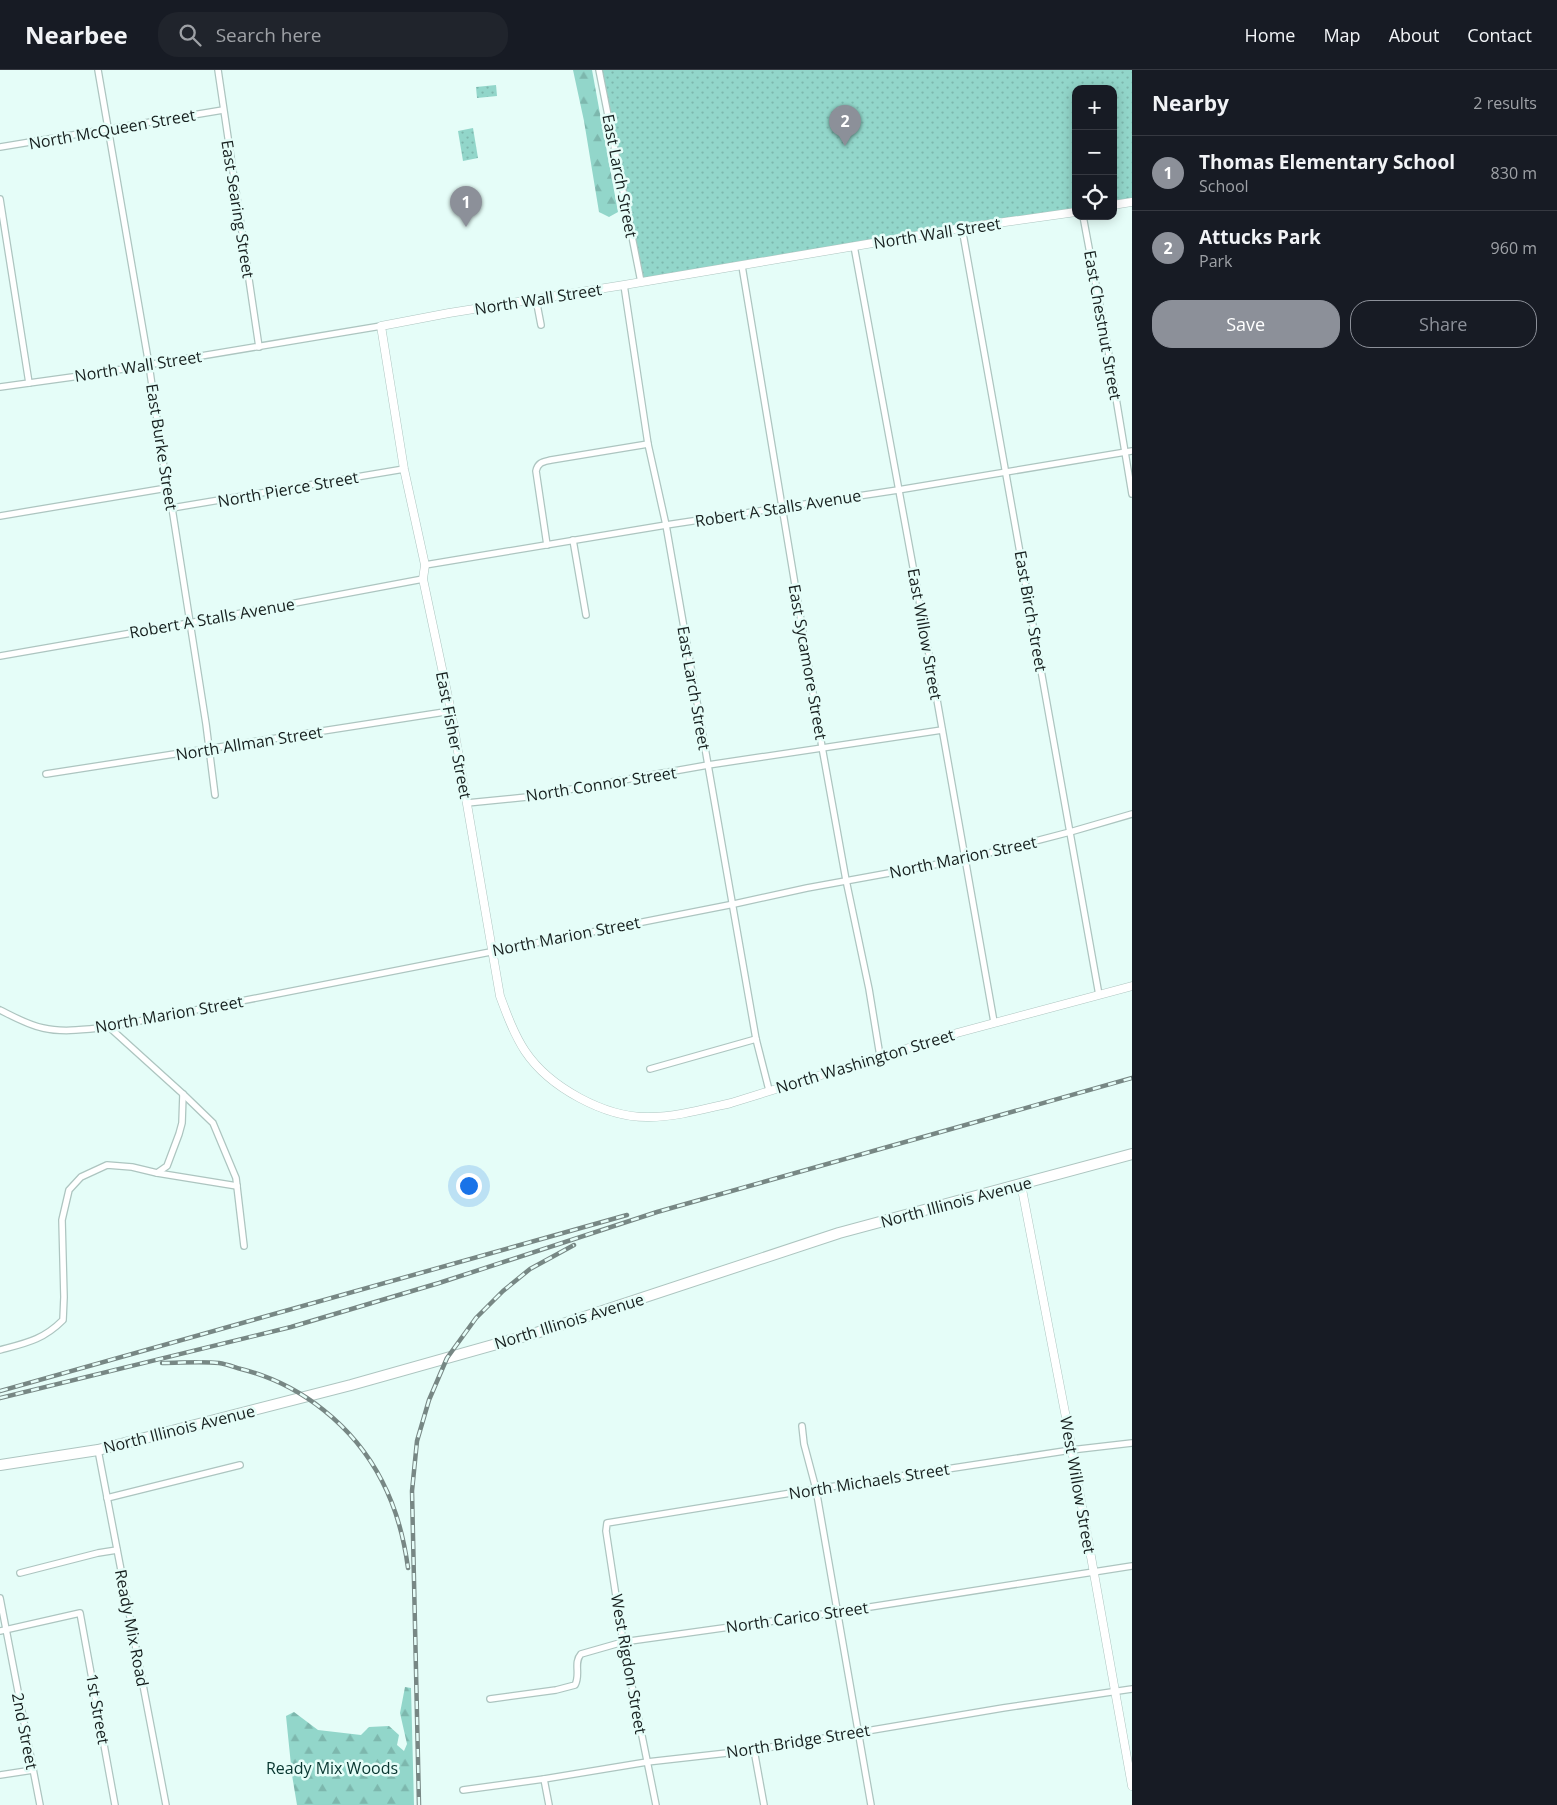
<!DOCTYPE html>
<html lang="en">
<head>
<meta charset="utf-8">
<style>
	:root { --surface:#171b24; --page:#20242c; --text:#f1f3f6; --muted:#9ea1a6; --line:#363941; --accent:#8c9099 }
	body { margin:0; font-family:"Open Sans",sans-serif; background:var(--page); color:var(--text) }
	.controls { position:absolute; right:15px; top:15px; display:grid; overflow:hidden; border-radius:10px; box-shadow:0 2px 12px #0003 }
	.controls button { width:45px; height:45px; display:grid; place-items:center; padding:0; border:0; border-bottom:1px solid var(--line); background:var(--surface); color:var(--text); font:25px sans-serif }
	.you { position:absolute; left:468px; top:1115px; width:18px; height:18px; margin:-12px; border:4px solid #fff; border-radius:50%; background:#1a73e8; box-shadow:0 0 0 8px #1a73e833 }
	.badge { display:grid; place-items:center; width:32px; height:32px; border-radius:50%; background:var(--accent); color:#fff; font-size:16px; font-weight:700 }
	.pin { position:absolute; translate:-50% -41px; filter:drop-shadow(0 1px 2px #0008) }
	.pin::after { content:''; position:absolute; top:26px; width:18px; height:15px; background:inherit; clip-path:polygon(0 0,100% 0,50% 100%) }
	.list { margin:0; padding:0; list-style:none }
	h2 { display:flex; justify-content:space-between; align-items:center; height:65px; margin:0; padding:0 20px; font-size:21px }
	h2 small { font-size:16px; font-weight:400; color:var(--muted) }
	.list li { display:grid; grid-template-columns:32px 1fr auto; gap:15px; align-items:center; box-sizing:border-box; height:75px; padding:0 20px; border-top:1px solid var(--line) }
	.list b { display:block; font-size:19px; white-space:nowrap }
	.list p { margin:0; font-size:16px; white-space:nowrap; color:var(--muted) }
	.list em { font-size:16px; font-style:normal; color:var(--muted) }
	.actions { display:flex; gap:10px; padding:15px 20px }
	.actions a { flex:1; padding:11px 0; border:1px solid var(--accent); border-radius:20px; text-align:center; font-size:18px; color:var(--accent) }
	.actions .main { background:var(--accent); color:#fff }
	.icon { flex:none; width:28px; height:28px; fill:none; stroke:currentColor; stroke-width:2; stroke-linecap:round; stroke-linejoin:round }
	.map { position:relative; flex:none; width:1132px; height:1735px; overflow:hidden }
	header { display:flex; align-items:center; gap:30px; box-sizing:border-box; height:70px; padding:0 25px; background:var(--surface); border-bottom:1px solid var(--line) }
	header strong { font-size:24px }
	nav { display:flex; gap:28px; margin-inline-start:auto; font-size:18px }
	.search { width:350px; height:45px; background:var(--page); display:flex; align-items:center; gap:12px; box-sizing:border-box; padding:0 18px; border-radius:20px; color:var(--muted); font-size:19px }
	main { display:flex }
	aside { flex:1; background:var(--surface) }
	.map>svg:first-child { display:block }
	.forest { fill:url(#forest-firs) }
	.park { fill:url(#park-dots) }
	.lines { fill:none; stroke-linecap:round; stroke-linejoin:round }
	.minor-casing { stroke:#adc5c0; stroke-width:8 }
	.tertiary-casing { stroke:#adc5c0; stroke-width:9 }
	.primary-casing { stroke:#adc5c0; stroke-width:12 }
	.minor { stroke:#fff; stroke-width:5.5 }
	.tertiary { stroke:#fff; stroke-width:8 }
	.primary { stroke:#fff; stroke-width:10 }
	.rail-casing { stroke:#778784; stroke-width:4.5 }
	.rail { stroke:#e5fdf8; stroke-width:2.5; stroke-dasharray:8; stroke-linecap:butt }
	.labels { text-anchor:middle; stroke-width:5; stroke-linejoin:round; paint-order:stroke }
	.street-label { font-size:16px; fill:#17201f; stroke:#e5fdf8 }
	.park-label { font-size:16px; fill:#083630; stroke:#e5fdf8 }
</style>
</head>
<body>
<header>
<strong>Nearbee</strong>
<div class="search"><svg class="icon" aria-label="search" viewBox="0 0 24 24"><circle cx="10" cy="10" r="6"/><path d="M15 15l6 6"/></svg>Search here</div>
<nav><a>Home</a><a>Map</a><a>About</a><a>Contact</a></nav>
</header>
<main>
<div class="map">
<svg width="1132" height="1735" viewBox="0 0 1132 1735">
	<defs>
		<pattern id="forest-firs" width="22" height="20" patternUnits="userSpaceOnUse" patternTransform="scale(1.25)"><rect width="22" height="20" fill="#92d6ca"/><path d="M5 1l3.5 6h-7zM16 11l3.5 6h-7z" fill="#7db7ad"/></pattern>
		<pattern id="park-dots" width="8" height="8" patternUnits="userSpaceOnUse" patternTransform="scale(1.25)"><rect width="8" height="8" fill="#92d6ca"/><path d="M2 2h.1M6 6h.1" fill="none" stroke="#7db7ad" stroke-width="1.8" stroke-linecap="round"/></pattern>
	</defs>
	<rect width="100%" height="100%" fill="#e5fdf8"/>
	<g class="forest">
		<path d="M573,0h19l26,142 -9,5 -10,-5 -15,-91z"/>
		<path d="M405,1617l6,1 3,117h-117l-5,-30 -6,-59 8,-4 24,18 43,5 8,-8 20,-1 10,9 -2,10 7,6 3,-7 -7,-31z"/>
	</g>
	<g class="park">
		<path d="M599,0h533v133l-19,3v-117h-37v123l-435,70z"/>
		<path d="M496,15l1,11 -20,2 -1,-11z"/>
		<path d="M473,58l5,30 -15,3 -5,-30z"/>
	</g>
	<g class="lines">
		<g class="minor-casing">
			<g id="minor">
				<path d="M98,0l51,295 18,123 5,20 34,216 9,71"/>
				<path d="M218,0l41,277"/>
				<path d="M599,0l42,212"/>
				<path d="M0,77l223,-37"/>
				<path d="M0,129l29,184"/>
				<path d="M1083,146l24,128 25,150"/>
				<path d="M962,158l137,767"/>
				<path d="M854,176l71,386 69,390"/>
				<path d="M742,196l80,481 24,133 23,109 11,67"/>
				<path d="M624,215l24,159 18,81 90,514 13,51"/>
				<path d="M536,229l5,26"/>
				<path d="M0,317l87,-12 294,-49"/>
				<path d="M172,438l232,-39"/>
				<path d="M0,446l167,-28"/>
				<path d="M573,470l13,75"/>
				<path d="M547,475l-11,-74c2,-9 7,-9 15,-11l97,-16"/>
				<path d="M425,495l241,-40 232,-35 234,-39"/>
				<path d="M0,586l189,-33 234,-44"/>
				<path d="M46,704l405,-63"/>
				<path d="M467,733l60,-6 181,-32 234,-35"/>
				<path d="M0,940c14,7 28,15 43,18 21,5 45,1 66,-1l625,-123 73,-16 159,-29 104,-27 62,-18"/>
				<path d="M109,957l74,67 30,29 23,55 8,68"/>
				<path d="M650,999l106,-30"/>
				<path d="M157,1103l80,13"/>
				<path d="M0,1280c26,-7 43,-10 63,-30l1,-23 -2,-77 7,-30 12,-13 26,-12 25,2 25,6 10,-7 12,-32 3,-11 1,-29"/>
				<path d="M802,1356l2,18 12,45 55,316"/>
				<path d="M98,1380l68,355"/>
				<path d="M107,1428l133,-33"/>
				<path d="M20,1503l78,-20 19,-3"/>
				<path d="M0,1528l40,207"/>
				<path d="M0,1561l80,-18 35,192"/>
				<path d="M490,1629l66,-9 19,-5c6,-11 -2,-22 6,-31l42,-12 215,-30 294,-46"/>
				<path d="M754,1680l10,55"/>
				<path d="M0,1705l33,-5"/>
				<path d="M544,1709l5,26"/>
				<path d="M463,1720l81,-11 103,-17 107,-12 249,-42 129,-19"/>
				<path d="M656,1735l-33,-163 -17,-111 1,-8 209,-34 255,-39 61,-7"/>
			</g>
		</g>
		<g class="tertiary-casing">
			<g id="tertiary">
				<path d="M1113,135l19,-3"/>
				<path d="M1076,142l-114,16 -338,57 -175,28 -68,13 23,143 21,96 -2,14 28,132 49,285c7,19 14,38 25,55 24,36 80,67 124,66 27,0 55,-8 82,-14l226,-70 175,-47"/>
				<path d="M1021,1114l47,244 64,358"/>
			</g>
		</g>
		<g class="primary-casing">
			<path id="primary" d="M0,1395l98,-15 253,-65 185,-52 303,-100 293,-79"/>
		</g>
		<use href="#minor" class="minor"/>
		<use href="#tertiary" class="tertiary"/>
		<use href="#primary" class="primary"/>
		<g class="rail-casing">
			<g id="rail">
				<path d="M162,1293c18,0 38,-2 57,0 7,1 15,4 22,6 60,15 113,57 141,112 14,27 22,57 26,87"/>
				<path d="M0,1321l627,-176"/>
				<path d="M0,1328l291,-71 148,-44 218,-71 475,-134"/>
				<path d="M419,1735l-7,-314 5,-50 12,-41 18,-42 29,-40 27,-27 27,-22 44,-24"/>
			</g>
		</g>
		<use href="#rail" class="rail"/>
	</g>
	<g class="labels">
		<g class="street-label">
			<text transform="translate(112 59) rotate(-10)" y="6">North McQueen Street</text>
			<text transform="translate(620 106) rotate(79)" y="6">East Larch Street</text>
			<text transform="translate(238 139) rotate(81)" y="6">East Searing Street</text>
			<text transform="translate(937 163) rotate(-9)" y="6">North Wall Street</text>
			<text transform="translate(538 229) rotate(-9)" y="6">North Wall Street</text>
			<text transform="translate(1103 255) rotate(80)" y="6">East Chestnut Street</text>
			<text transform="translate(138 296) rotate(-9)" y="6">North Wall Street</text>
			<text transform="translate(162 377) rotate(81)" y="6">East Burke Street</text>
			<text transform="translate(288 419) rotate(-10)" y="6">North Pierce Street</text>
			<text transform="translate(778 438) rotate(-9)" y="6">Robert A Stalls Avenue</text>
			<text transform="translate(1031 541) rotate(80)" y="6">East Birch Street</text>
			<text transform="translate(212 548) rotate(-10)" y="6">Robert A Stalls Avenue</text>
			<text transform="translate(925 564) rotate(80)" y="6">East Willow Street</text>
			<text transform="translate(808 592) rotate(80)" y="6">East Sycamore Street</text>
			<text transform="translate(694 618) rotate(80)" y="6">East Larch Street</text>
			<text transform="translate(454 665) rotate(79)" y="6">East Fisher Street</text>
			<text transform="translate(249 673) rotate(-9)" y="6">North Allman Street</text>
			<text transform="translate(601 714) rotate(-9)" y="6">North Connor Street</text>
			<text transform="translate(963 787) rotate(-12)" y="6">North Marion Street</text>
			<text transform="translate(566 866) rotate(-11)" y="6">North Marion Street</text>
			<text transform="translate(169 944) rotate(-10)" y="6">North Marion Street</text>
			<text transform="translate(865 991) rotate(-17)" y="6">North Washington Street</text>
			<text transform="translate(956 1132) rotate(-15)" y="6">North Illinois Avenue</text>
			<text transform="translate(569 1251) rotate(-17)" y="6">North Illinois Avenue</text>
			<text transform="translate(179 1359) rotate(-14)" y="6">North Illinois Avenue</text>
			<text transform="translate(869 1411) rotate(-9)" y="6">North Michaels Street</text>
			<text transform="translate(1078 1415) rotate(80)" y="6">West Willow Street</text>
			<text transform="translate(797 1547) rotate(-8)" y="6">North Carico Street</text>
			<text transform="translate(132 1558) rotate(79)" y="6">Ready Mix Road</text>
			<text transform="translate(629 1594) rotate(80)" y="6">West Rigdon Street</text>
			<text transform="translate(98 1639) rotate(80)" y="6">1st Street</text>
			<text transform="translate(25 1661) rotate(79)" y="6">2nd Street</text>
			<text transform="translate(798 1671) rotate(-9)" y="6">North Bridge Street</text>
		</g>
		<g class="park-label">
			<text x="332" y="1704">Ready Mix Woods</text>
		</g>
	</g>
</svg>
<div class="controls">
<button>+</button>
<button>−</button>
<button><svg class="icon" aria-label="locate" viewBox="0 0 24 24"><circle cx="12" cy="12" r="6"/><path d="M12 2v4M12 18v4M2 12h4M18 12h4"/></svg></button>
</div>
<div class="you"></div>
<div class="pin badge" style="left:466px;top:157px">1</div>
<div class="pin badge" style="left:845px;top:76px">2</div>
</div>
<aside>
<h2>Nearby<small>2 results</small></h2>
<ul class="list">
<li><span class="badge">1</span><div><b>Thomas Elementary School</b><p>School</p></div><em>830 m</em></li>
<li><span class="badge">2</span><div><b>Attucks Park</b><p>Park</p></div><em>960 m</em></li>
</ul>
<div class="actions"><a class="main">Save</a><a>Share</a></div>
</aside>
</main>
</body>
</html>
